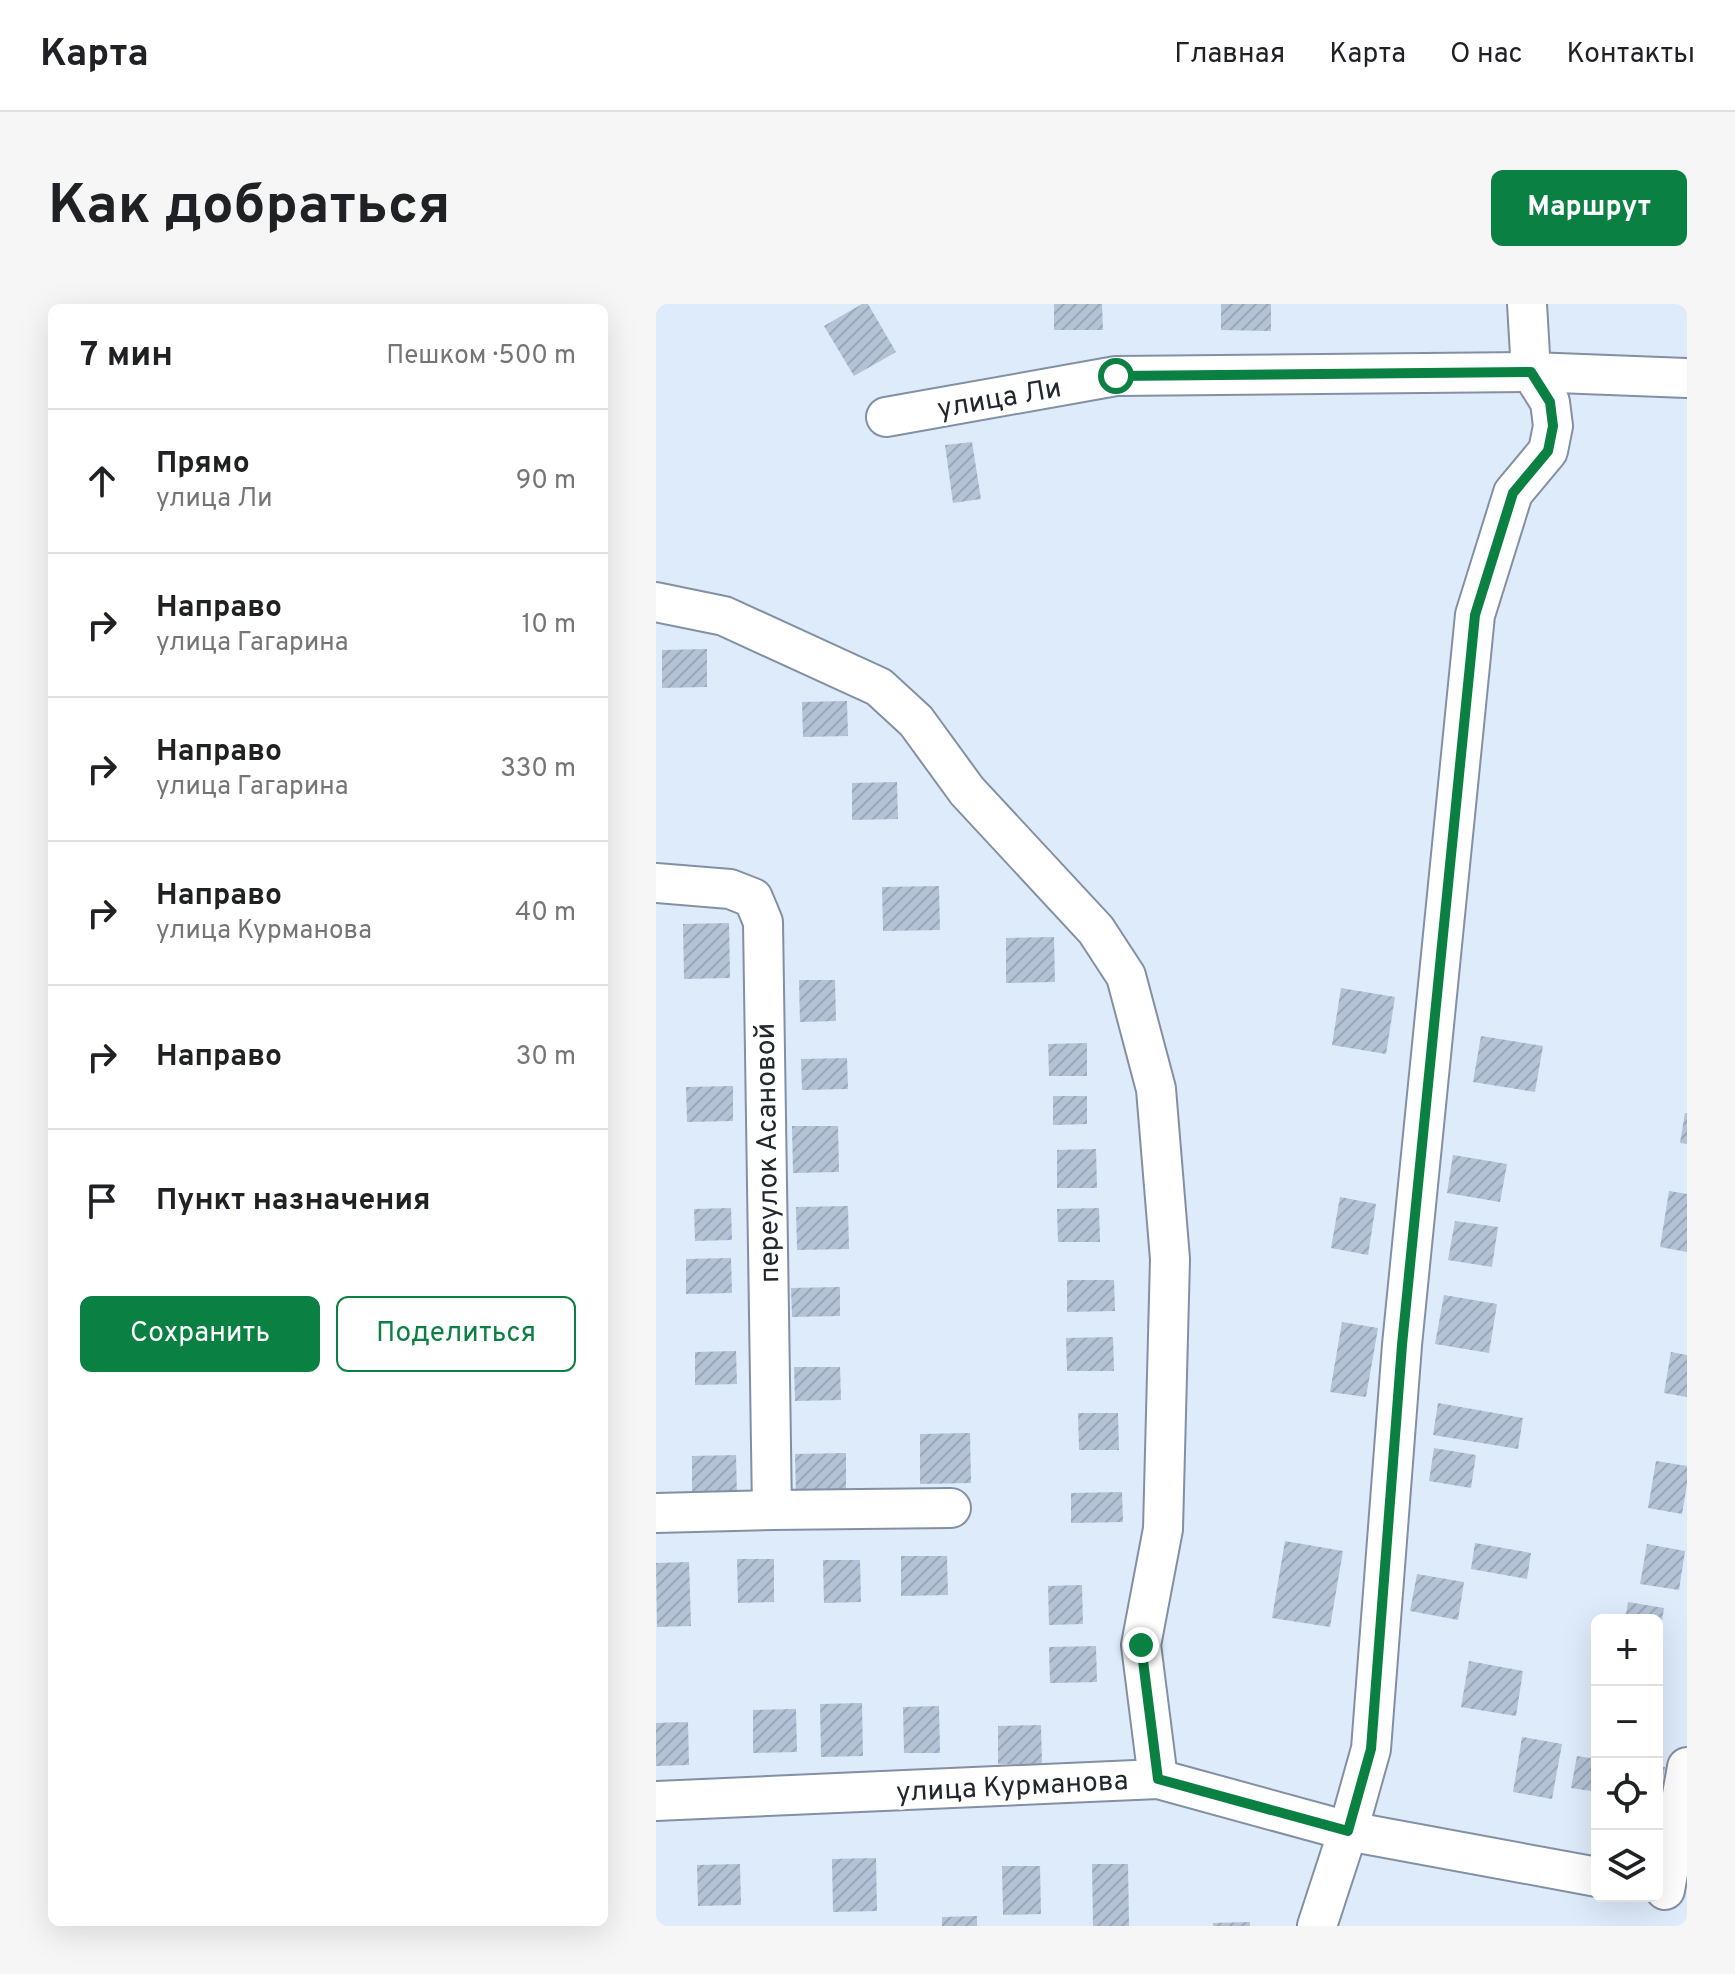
<!DOCTYPE html>
<html lang="ru">
<head>
<meta charset="utf-8">
<style>
	:root { --surface:#fff; --page:#f6f6f6; --text:#202124; --muted:#757577; --line:#e0e0e0; --accent:#0b8043 }
	body { margin:0; font-family:Overpass,sans-serif; background:var(--page); color:var(--text) }
	.controls { position:absolute; right:24px; bottom:24px; display:grid; overflow:hidden; border-radius:12px; box-shadow:0 8px 32px #0002 }
	.controls button { width:72px; height:72px; display:grid; place-items:center; padding:0; border:0; border-bottom:2px solid var(--line); background:var(--surface); color:var(--text); font:40px sans-serif }
	.stop { position:absolute; width:24px; height:24px; margin:-18px; border:6px solid #0b8043; border-radius:50%; background:#fff }
	.stop.end { background:#0b8043; border-color:#fff; box-shadow:0 2px 8px #0008 }
	.list { margin:0; padding:0; list-style:none }
	h2 { display:flex; justify-content:space-between; align-items:center; height:104px; margin:0; padding:0 32px; font-size:34px }
	h2 small { font-size:26px; font-weight:400; color:var(--muted) }
	.list li { display:grid; grid-template-columns:52px 1fr auto; gap:24px; align-items:center; box-sizing:border-box; height:144px; padding:0 32px; border-top:2px solid var(--line) }
	.list b { display:block; font-size:30px; white-space:nowrap }
	.list p { margin:0; font-size:26px; white-space:nowrap; color:var(--muted) }
	.list em { font-size:26px; font-style:normal; color:var(--muted) }
	.actions { display:flex; gap:16px; padding:24px 32px }
	.actions a { flex:1; padding:18px 0; border:2px solid var(--accent); border-radius:12px; text-align:center; font-size:28px; color:var(--accent) }
	.actions .main { background:var(--accent); color:#fff }
	.icon { flex:none; width:44px; height:44px; fill:none; stroke:currentColor; stroke-width:2; stroke-linecap:round; stroke-linejoin:round }
	.map { position:relative; flex:none; width:1031px; height:1622px; overflow:hidden; border-radius:12px }
	header { display:flex; align-items:center; gap:48px; box-sizing:border-box; height:112px; padding:0 40px; background:var(--surface); border-bottom:2px solid var(--line) }
	header strong { font-size:38px }
	nav { display:flex; gap:44px; margin-inline-start:auto; font-size:28px }
	.intro { display:flex; align-items:center; justify-content:space-between; box-sizing:border-box; height:192px; padding:0 48px }
	h1 { margin:0; font-size:56px }
	.button { padding:20px 36px; border-radius:12px; background:var(--accent); color:#fff; font-size:28px; font-weight:700 }
	main { display:flex; gap:48px; padding:0 48px }
	aside { flex:1; background:var(--surface); border-radius:12px; box-shadow:0 8px 32px #0002 }
	.map>svg:first-child { display:block }
	.building { fill:url(#building-hatch) }
	.lines { fill:none; stroke-linecap:round; stroke-linejoin:round }
	.minor-casing { stroke:#8290a3; stroke-width:42 }
	.minor { stroke:#fff; stroke-width:38 }
	.route { stroke:#0b8043; stroke-width:10 }
	.labels { text-anchor:middle; stroke-width:7; stroke-linejoin:round; paint-order:stroke }
	.street-label { font-size:28px; fill:#21272e; stroke:#fff }
</style>
</head>
<body>
<header>
<strong>Карта</strong>
<nav><a>Главная</a><a>Карта</a><a>О нас</a><a>Контакты</a></nav>
</header>
<div class="intro"><h1>Как добраться</h1><a class="button">Маршрут</a></div>
<main>
<aside>
<h2>7 мин<small>Пешком · 500 m</small></h2>
<ul class="list">
<li><svg class="icon" aria-label="ahead" viewBox="0 0 24 24"><path d="M12 20V5M6 11l6-6 6 6"/></svg><div><b>Прямо</b><p>улица Ли</p></div><em>90 m</em></li>
<li><svg class="icon" aria-label="right" viewBox="0 0 24 24"><path d="M7 20v-9h11M14 6l5 5-5 5"/></svg><div><b>Направо</b><p>улица Гагарина</p></div><em>10 m</em></li>
<li><svg class="icon" aria-label="right" viewBox="0 0 24 24"><path d="M7 20v-9h11M14 6l5 5-5 5"/></svg><div><b>Направо</b><p>улица Гагарина</p></div><em>330 m</em></li>
<li><svg class="icon" aria-label="right" viewBox="0 0 24 24"><path d="M7 20v-9h11M14 6l5 5-5 5"/></svg><div><b>Направо</b><p>улица Курманова</p></div><em>40 m</em></li>
<li><svg class="icon" aria-label="right" viewBox="0 0 24 24"><path d="M7 20v-9h11M14 6l5 5-5 5"/></svg><div><b>Направо</b></div><em>30 m</em></li>
<li><svg class="icon" aria-label="arrive" viewBox="0 0 24 24"><path d="M6 21V4h12l-3 4 3 4H6"/></svg><div><b>Пункт назначения</b></div></li>
</ul>
<div class="actions"><a class="main">Сохранить</a><a>Поделиться</a></div>
</aside>
<div class="map">
<svg width="1031" height="1622" viewBox="0 0 1031 1622">
	<defs>
		<pattern id="building-hatch" width="6" height="6" patternUnits="userSpaceOnUse" patternTransform="scale(2)"><rect width="6" height="6" fill="#b3c2d6"/><path d="M-1 1l2-2M0 6l6-6M5 7l2-2" fill="none" stroke="#9aa7b8"/></pattern>
	</defs>
	<rect width="100%" height="100%" fill="#deebfb"/>
	<g class="building">
		<path d="M206,0h6l28,48 -42,24 -30,-50z"/>
		<path d="M398,0h48l1,26h-49z"/>
		<path d="M565,0h50v27l-50,-1z"/>
		<path d="M316,138l9,57 -28,4 -8,-58z"/>
		<path d="M51,345v38l-45,1v-38z"/>
		<path d="M191,397l1,35 -45,1 -1,-35z"/>
		<path d="M241,478l1,37 -46,1v-37z"/>
		<path d="M283,582l1,44 -57,1 -1,-44z"/>
		<path d="M73,619l1,55 -46,1 -1,-55z"/>
		<path d="M398,633l1,45 -49,1v-45z"/>
		<path d="M143,676h36l1,41 -36,1z"/>
		<path d="M685,684l54,9 -9,57 -54,-9z"/>
		<path d="M825,732l62,10 -8,46 -62,-10z"/>
		<path d="M431,739v33h-38l-1,-32z"/>
		<path d="M191,754l1,31 -46,1 -1,-31z"/>
		<path d="M77,782v35l-46,1 -1,-35z"/>
		<path d="M397,792h34v28l-34,1z"/>
		<path d="M1029,809h2v31l-7,-1z"/>
		<path d="M136,822h46l1,46 -46,1z"/>
		<path d="M440,845l1,39h-40v-38z"/>
		<path d="M797,851l54,9 -7,38 -53,-9z"/>
		<path d="M1013,887l18,3v58l-27,-5z"/>
		<path d="M684,893l36,7 -8,51 -37,-7z"/>
		<path d="M192,902l1,43 -52,1 -1,-43z"/>
		<path d="M75,904l1,32 -37,1 -1,-32z"/>
		<path d="M443,904l1,34h-42l-1,-33z"/>
		<path d="M799,917l43,6 -6,40 -44,-7z"/>
		<path d="M75,954l1,35 -46,1v-35z"/>
		<path d="M411,976h47l1,31 -48,1z"/>
		<path d="M184,983v29l-48,1 -1,-29z"/>
		<path d="M788,991l53,9 -8,49 -54,-9z"/>
		<path d="M686,1018l36,6 -12,69 -36,-5z"/>
		<path d="M457,1033l1,34h-47l-1,-33z"/>
		<path d="M80,1047l1,33 -42,1v-33z"/>
		<path d="M1015,1048l16,3v42l-23,-4z"/>
		<path d="M138,1063h46l1,33 -46,1z"/>
		<path d="M782,1099l85,15 -5,31 -85,-14z"/>
		<path d="M422,1109h40l1,37h-40z"/>
		<path d="M314,1129l1,50 -51,1v-50z"/>
		<path d="M778,1144l42,7 -5,33 -42,-7z"/>
		<path d="M190,1149v45l-50,1 -1,-45z"/>
		<path d="M80,1151l1,41 -45,1v-41z"/>
		<path d="M1000,1157l31,5v18l-5,30 -34,-6z"/>
		<path d="M466,1188l1,30 -52,1v-30z"/>
		<path d="M629,1237l58,10 -13,76 -58,-9z"/>
		<path d="M819,1239l56,10 -4,26 -56,-10z"/>
		<path d="M991,1240l38,7 -6,39 -39,-6z"/>
		<path d="M245,1252h46l1,39 -47,1z"/>
		<path d="M81,1255h37v43l-36,1z"/>
		<path d="M167,1256h37l1,42 -37,1z"/>
		<path d="M33,1258l2,64 -34,1 -1,-64z"/>
		<path d="M761,1270l47,8 -6,38 -48,-9z"/>
		<path d="M426,1281l1,39 -34,1 -1,-39z"/>
		<path d="M972,1298l36,6 -5,32h-2v-20h-32z"/>
		<path d="M440,1342l1,36 -47,1 -1,-36z"/>
		<path d="M813,1357l54,10 -7,45 -55,-9z"/>
		<path d="M206,1399l1,53 -42,1 -1,-53z"/>
		<path d="M283,1402l1,47h-36l-1,-46z"/>
		<path d="M140,1405l1,43 -44,1v-43z"/>
		<path d="M32,1418l1,43 -33,1v-43z"/>
		<path d="M385,1421l1,39h-44v-38z"/>
		<path d="M866,1433l40,7 -10,55 -39,-7z"/>
		<path d="M921,1452l20,3v33l-26,-4z"/>
		<path d="M1001,1462l8,1 -5,30 -3,-1z"/>
		<path d="M220,1554l1,53 -44,1 -1,-53z"/>
		<path d="M84,1560l1,41 -43,1 -1,-41z"/>
		<path d="M436,1560h36l1,62h-36z"/>
		<path d="M346,1562h38l1,48 -38,1z"/>
		<path d="M321,1612v10h-35v-9z"/>
		<path d="M594,1618v4h-37v-3z"/>
	</g>
	<g class="lines">
		<g class="minor-casing">
			<g id="minor">
				<path d="M230,113l230,-41 415,-4 156,6"/>
				<path d="M0,298l68,14 155,71 37,34 51,70 129,139 30,46 30,113 14,170 -7,270 -22,116 17,134"/>
				<path d="M0,579l74,6 23,9 10,24 9,588"/>
				<path d="M0,1209l116,-3 179,-2"/>
				<path d="M0,1497l502,-22 190,52 249,46"/>
				<path d="M1009,1586l22,-123"/>
				<path d="M661,1622l31,-95 23,-82 31,-404 73,-730 38,-122 35,-42 5,-25 -3,-24 -19,-30 -4,-68"/>
			</g>
		</g>
		<use href="#minor" class="minor"/>
	</g>
	<g class="lines">
		<path class="route" d="M460,72l415,-4 19,30 3,24 -5,25 -35,42 -38,122 -73,730 -31,404 -23,82 -190,-52 -17,-134"/>
	</g>
	<g class="labels">
		<g class="street-label">
			<text transform="translate(343 93) rotate(-10)" y="10">улица Ли</text>
			<text transform="translate(110 849) rotate(-91)" y="10">переулок Асановой</text>
			<text transform="translate(356 1481) rotate(-3)" y="10">улица Курманова</text>
		</g>
	</g>
</svg>
<div class="controls">
<button>+</button>
<button>−</button>
<button><svg class="icon" aria-label="locate" viewBox="0 0 24 24"><circle cx="12" cy="12" r="6"/><path d="M12 2v4M12 18v4M2 12h4M18 12h4"/></svg></button>
<button><svg class="icon" aria-label="layers" viewBox="0 0 24 24"><path d="M12 4l9 5-9 5-9-5zM3 14l9 5 9-5"/></svg></button>
</div>
<div class="stop" style="left:460px;top:72px"></div>
<div class="stop end" style="left:485px;top:1341px"></div>
</div>
</main>
</body>
</html>
